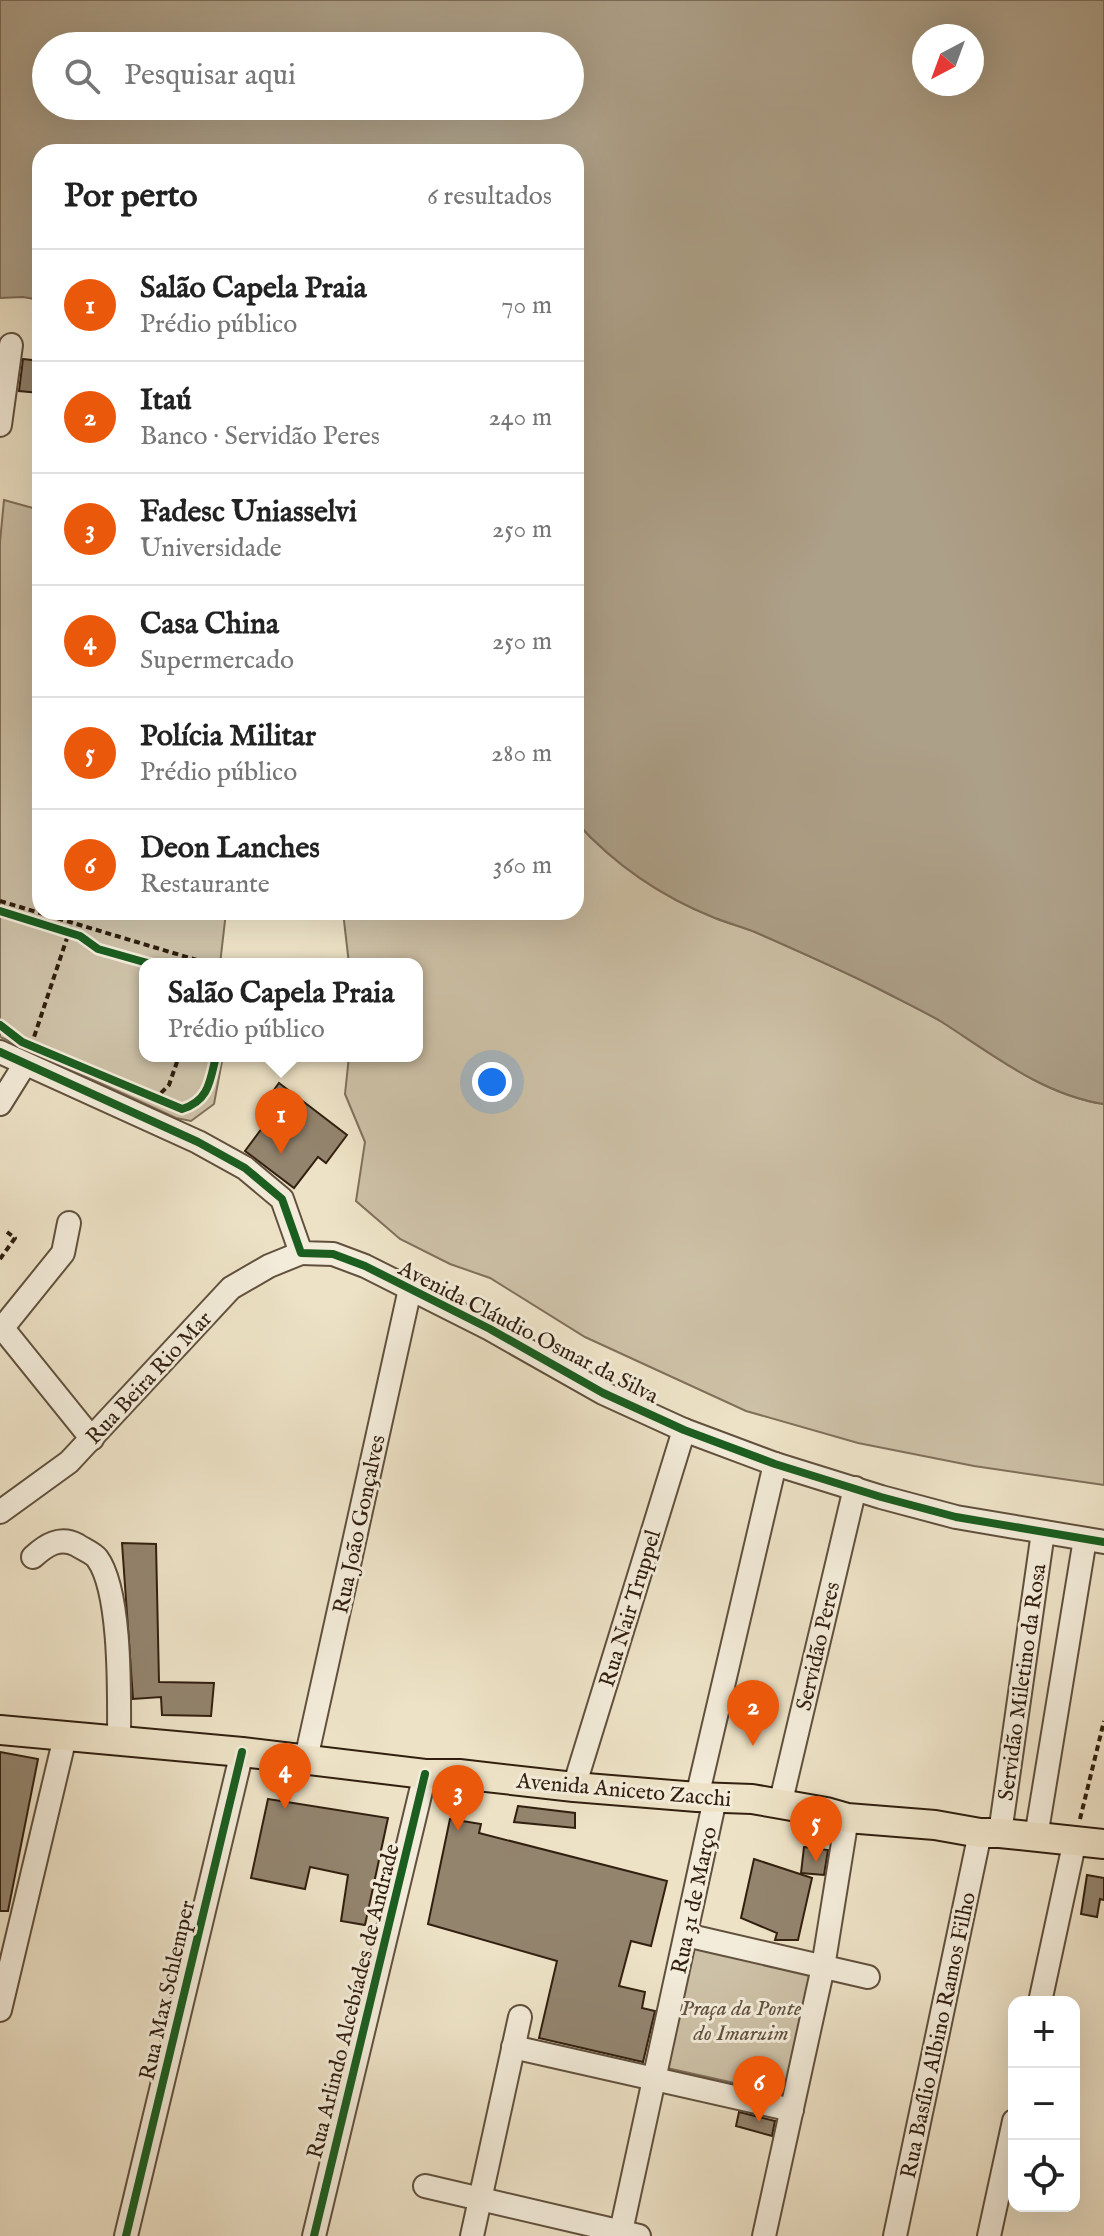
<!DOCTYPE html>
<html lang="pt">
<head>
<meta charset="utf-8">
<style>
	:root { --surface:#fff; --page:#f6f6f6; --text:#222; --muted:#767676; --line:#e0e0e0; --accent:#ea580c }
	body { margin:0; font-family:"IM FELL English",serif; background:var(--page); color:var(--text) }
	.controls { position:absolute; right:24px; bottom:24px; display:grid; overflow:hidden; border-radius:16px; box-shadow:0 8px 32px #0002 }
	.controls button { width:72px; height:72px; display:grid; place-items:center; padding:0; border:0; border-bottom:2px solid var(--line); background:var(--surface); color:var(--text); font:40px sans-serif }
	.compass { position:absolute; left:912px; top:24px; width:72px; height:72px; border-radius:50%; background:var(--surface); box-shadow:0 8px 32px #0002; rotate:221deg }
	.you { position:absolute; left:492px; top:1082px; width:28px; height:28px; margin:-20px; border:6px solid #fff; border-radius:50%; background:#1a73e8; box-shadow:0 0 0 12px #1a73e833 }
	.badge { display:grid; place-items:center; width:52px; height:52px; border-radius:50%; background:var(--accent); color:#fff; font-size:26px; font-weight:700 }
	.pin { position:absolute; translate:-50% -66px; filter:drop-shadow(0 2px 4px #0008) }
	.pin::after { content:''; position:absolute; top:42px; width:28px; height:24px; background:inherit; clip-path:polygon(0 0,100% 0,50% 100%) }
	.popup { position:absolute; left:139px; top:958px; width:284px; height:104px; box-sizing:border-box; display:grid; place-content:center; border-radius:16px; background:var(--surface); filter:drop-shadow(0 2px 6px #0005); font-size:26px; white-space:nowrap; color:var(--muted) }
	.popup b { font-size:30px; color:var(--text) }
	.popup::after { content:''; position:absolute; left:50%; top:100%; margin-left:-16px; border:16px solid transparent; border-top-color:var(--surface) }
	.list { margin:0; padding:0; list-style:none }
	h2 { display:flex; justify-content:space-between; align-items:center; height:104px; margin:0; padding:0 32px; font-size:34px }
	h2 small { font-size:26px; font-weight:400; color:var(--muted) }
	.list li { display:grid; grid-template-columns:52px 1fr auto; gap:24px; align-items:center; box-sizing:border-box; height:112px; padding:0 32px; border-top:2px solid var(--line) }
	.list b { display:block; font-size:30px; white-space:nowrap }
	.list p { margin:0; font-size:26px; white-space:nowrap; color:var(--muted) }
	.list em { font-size:26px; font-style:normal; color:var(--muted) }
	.icon { flex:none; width:44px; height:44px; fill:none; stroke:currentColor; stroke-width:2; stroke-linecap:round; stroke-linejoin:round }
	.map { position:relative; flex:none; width:1104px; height:2236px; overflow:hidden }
	.search { position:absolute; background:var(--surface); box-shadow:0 8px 32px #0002; left:32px; top:32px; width:552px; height:88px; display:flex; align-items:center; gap:20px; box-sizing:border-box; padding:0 28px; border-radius:44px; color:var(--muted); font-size:30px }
	.panel { position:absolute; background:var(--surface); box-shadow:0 8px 32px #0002; left:32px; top:144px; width:552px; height:776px; border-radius:24px }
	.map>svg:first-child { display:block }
	.green { fill:#cdc1a7; stroke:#80705b; stroke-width:2 }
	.water { fill:#ada088; stroke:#7c6c58; stroke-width:2; fill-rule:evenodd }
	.building { fill:#93846e; stroke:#321f0f; stroke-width:2 }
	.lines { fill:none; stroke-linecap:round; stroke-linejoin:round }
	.minor-casing { stroke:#61503d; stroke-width:26 }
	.major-casing { stroke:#321f0f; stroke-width:32 }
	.path { stroke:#321f0f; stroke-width:4; stroke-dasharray:6 4; stroke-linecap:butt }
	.minor { stroke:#f3ecda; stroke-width:22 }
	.major { stroke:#ede2c6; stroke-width:28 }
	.cycleway-casing { stroke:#f3ecda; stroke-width:13 }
	.cycleway { stroke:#1b5e20; stroke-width:8 }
	.labels { text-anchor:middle; stroke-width:6; stroke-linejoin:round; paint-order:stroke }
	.street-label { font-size:22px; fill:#321f0f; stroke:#f3ecda }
	.park-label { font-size:22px; font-style:italic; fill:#60503d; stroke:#f3ecda }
</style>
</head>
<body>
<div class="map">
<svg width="1104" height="2236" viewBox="0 0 1104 2236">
	<rect width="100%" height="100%" fill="#ede2c6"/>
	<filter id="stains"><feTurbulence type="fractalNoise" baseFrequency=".0025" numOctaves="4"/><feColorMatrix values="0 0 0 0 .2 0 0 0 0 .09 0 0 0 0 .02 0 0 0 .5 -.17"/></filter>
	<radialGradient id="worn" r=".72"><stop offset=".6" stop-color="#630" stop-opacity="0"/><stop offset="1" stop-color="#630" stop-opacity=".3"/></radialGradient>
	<g class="green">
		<path d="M4,500l36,10v402h186l-6,52h-75v92h78l-9,48 -23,17 -15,-3 -176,-81v-495z"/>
		<path d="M576,822c38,42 86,75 139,96 13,5 27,9 40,14 41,18 82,36 122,56 21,11 44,22 65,34 50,32 101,73 162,82v381l-130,-19 -116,-23 -112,-32 -161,-74 -95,-59 -40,-14 -50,-25 -44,-38 9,-59 -20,-48 4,-38h68v-92h-68l-6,-52h233z"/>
		<path d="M695,1945l120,27 -27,123 -121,-27z"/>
	</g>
	<path class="water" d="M0,0h1104v1104c-61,-9 -112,-50 -162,-82 -20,-12 -44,-23 -65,-34 -40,-20 -81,-38 -122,-56 -13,-5 -27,-9 -40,-14 -53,-21 -101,-54 -139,-96v-670h-536v148l-17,-3 -23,1zM924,36h48v48h-48zM46,46h524v60h-524z"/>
	<g class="building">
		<path d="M23,359l17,2v32l-21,-2z"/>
		<path d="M279,1083l68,52 -21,28 -8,-6 -24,31 -49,-37 23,-31 -10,-8z"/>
		<path d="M122,1543l34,1 3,138 55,1 -3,33 -49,-1 -1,-18 -28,2z"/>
		<path d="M0,1752l38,7 -30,152h-8z"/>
		<path d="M268,1799l120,19 -23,107 -24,-4 7,-46 -38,-8 -5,22 -54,-11z"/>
		<path d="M518,1806l57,7v15l-61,-6z"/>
		<path d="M450,1819l31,5 -2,9 188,48 -16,65 -20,-5 -12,45 26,6 -3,16 13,3 -12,51 -104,-24 18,-77 -129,-37z"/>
		<path d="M804,1847l24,3 -4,25 -23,-2z"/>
		<path d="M754,1859l58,19 -14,62h-23l2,-7 -36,-15z"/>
		<path d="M1087,1875l17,3v22l-4,-1 -3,18 -16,-3z"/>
		<path d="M739,2112l36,9 -3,15 -36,-10z"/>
	</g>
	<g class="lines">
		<g class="minor-casing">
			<g id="minor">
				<path d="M0,425l11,-80"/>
				<path d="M0,1052l198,90 47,26 37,31 19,54 32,1 32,12 125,63 113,64 81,37 91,34 106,33 75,20 148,25"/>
				<path d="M0,1104l25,-40"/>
				<path d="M0,1325l92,114"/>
				<path d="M0,1331l63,-78 6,-30"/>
				<path d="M0,1512l69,-50 162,-174 38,-22 32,-13"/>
				<path d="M33,1557c13,-12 27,-21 44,-12 6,4 16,8 20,13 25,34 22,140 22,183"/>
				<path d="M306,1759l104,-470"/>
				<path d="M574,1787l110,-357"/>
				<path d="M697,1797l78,-333"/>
				<path d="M780,1805l75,-317"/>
				<path d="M1000,1833l43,-301"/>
				<path d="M1036,1837l49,-298"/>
				<path d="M686,1935l182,42"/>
				<path d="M1040,2002l35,-162"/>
				<path d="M0,2010l65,-273"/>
				<path d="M513,2047l279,63"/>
				<path d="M425,2186l214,50"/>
				<path d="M126,2236l116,-484"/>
				<path d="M314,2236l111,-462"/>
				<path d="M472,2236l48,-219"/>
				<path d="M620,2236l95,-437"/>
				<path d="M764,2236l59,-269 24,-149"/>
				<path d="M895,2236l85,-403"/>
				<path d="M989,2236l25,-115"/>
			</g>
		</g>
		<g class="major-casing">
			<path id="major" d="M0,1730l242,22 183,22h34l115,13 123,10 55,2 74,13 21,6 88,7 45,8h20l104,11"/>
		</g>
		<g class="path">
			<path d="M0,901l210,63"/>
			<path d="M31,1046l41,-123"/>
			<path d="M154,1100l15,-15 10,-29"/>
			<path d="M0,1259l15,-21 -8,-6"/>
			<path d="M1080,1819l24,-98"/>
		</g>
		<use href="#minor" class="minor"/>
		<use href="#major" class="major"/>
		<g class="cycleway-casing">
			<g id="cycleway">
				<path d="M0,911l80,25 18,13 53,15"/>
				<path d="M0,1025l22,17 160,67c27,-8 28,-28 34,-53"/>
				<path d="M0,1052l198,90 47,26 37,31 19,54 32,1 32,12 125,63 113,64 81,37 91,34 106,33 75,20 148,25"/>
				<path d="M126,2236l116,-484"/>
				<path d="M314,2236l111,-462"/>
			</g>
		</g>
		<use href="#cycleway" class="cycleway"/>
	</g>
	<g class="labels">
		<g class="street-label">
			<text transform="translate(529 1331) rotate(27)" y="8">Avenida Cláudio Osmar da Silva</text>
			<text transform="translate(148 1377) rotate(-47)" y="8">Rua Beira Rio Mar</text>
			<text transform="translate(358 1524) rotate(-78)" y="8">Rua João Gonçalves</text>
			<text transform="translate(629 1608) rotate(-73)" y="8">Rua Nair Truppel</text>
			<text transform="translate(817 1646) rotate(-77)" y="8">Servidão Peres</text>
			<text transform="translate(1021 1682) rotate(-82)" y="8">Servidão Miletino da Rosa</text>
			<text transform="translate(624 1789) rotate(5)" y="8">Avenida Aniceto Zacchi</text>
			<text transform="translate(693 1900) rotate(-78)" y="8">Rua 31 de Março</text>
			<text transform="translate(166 1990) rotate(-77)" y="8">Rua Max Schlemper</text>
			<text transform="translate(352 2001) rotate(-76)" y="8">Rua Arlindo Alcebíades de Andrade</text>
			<text transform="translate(937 2035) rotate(-78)" y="8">Rua Basílio Albino Ramos Filho</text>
		</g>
		<g class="park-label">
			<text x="741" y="2015">Praça da Ponte<tspan x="741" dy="25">do Imaruim</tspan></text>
		</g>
	</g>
	<rect width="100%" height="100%" filter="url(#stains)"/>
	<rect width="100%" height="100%" fill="url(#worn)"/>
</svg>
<div class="controls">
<button>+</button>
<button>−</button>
<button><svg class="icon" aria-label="locate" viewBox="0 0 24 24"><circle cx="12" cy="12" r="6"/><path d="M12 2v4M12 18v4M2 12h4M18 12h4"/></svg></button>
</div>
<svg class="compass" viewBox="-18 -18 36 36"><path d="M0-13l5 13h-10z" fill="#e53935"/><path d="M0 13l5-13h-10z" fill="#767676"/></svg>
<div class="you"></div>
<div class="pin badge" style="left:281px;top:1154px">1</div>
<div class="popup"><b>Salão Capela Praia</b>Prédio público</div>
<div class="pin badge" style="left:753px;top:1746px">2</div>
<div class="pin badge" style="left:458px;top:1831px">3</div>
<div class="pin badge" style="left:285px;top:1809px">4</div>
<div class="pin badge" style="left:816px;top:1862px">5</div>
<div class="pin badge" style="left:759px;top:2122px">6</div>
<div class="search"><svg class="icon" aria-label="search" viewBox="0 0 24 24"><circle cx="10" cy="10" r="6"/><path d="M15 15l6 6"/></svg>Pesquisar aqui</div>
<section class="panel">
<h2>Por perto<small>6 resultados</small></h2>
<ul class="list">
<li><span class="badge">1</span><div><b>Salão Capela Praia</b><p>Prédio público</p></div><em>70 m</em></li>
<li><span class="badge">2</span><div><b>Itaú</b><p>Banco · Servidão Peres</p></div><em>240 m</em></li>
<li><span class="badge">3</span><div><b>Fadesc Uniasselvi</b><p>Universidade</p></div><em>250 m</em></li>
<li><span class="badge">4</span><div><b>Casa China</b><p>Supermercado</p></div><em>250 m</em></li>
<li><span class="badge">5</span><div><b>Polícia Militar</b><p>Prédio público</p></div><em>280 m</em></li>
<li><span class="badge">6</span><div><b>Deon Lanches</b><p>Restaurante</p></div><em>360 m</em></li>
</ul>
</section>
</div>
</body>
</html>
